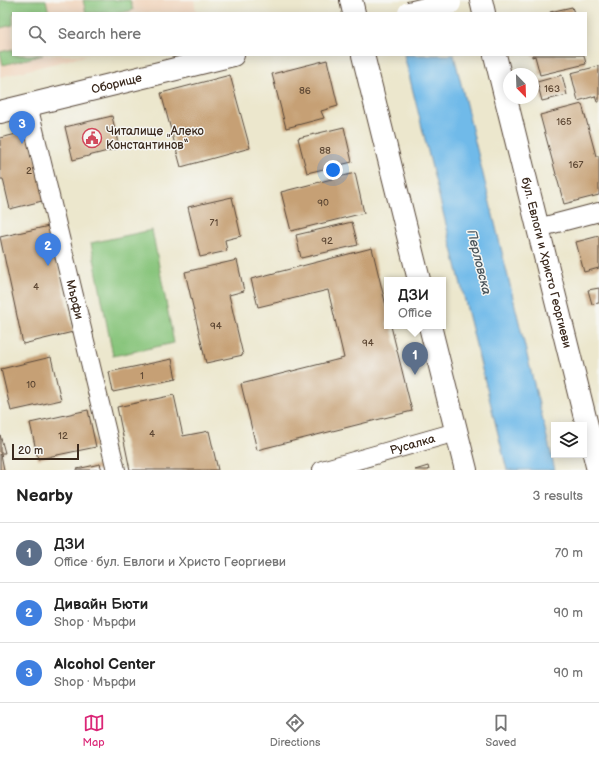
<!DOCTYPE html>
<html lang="en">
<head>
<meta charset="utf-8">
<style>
	:root { --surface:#fff; --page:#f2f2f2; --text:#222; --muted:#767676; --line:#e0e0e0; --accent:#db2777 }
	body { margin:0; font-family:"Balsamiq Sans",sans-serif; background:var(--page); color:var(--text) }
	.controls { position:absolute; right:12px; bottom:12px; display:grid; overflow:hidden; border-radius:0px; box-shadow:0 2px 10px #0003 }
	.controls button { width:36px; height:36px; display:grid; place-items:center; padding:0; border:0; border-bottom:1px solid var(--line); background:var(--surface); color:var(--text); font:20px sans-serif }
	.compass { position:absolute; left:503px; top:68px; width:36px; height:36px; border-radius:50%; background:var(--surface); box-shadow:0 2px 10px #0003; rotate:157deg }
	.scale { position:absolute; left:12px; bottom:10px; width:67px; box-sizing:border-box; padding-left:4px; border:2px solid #3b2a1e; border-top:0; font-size:11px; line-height:14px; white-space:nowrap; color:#3b2a1e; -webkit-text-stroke:3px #f6f6f2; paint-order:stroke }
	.you { position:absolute; left:333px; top:170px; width:14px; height:14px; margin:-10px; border:3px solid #fff; border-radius:50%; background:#1a73e8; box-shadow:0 0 0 6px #1a73e833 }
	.badge { display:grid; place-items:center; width:26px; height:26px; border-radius:50%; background:var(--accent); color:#fff; font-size:13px; font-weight:700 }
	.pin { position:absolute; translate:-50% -33px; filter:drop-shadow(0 1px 2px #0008) }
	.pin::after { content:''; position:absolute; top:21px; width:14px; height:12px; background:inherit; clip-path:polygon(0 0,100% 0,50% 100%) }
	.popup { position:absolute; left:384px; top:277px; width:62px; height:52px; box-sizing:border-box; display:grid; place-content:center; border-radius:0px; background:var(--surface); filter:drop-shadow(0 1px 3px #0005); font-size:13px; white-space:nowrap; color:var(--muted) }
	.popup b { font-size:15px; color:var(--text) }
	.popup::after { content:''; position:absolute; left:50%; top:100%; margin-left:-8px; border:8px solid transparent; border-top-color:var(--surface) }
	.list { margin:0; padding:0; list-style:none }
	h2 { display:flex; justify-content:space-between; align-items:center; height:52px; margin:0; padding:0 16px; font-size:17px }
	h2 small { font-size:13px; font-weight:400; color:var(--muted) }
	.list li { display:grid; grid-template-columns:26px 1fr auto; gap:12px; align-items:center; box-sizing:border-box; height:60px; padding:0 16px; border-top:1px solid var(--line) }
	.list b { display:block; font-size:15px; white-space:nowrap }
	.list p { margin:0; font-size:13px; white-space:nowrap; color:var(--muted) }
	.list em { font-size:13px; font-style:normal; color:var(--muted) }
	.icon { flex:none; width:22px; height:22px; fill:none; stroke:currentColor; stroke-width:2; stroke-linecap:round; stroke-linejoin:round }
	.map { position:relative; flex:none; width:599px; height:470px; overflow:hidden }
	.search { position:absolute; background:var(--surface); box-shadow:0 2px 10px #0003; left:12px; right:12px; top:12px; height:44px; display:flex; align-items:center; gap:10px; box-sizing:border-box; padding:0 14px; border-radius:0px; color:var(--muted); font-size:15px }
	.sheet { height:232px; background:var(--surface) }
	nav { display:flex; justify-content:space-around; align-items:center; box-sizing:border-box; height:56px; border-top:1px solid var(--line); background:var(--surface); font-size:11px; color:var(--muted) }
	nav a { display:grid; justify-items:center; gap:2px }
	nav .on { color:var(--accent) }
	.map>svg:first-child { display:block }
	.built { fill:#f1d5bd }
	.green { fill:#88c57c; stroke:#62784d }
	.water { fill:#70bae9; stroke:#567284 }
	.pier { fill:#ece7cd }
	.building { fill:#c6a075 }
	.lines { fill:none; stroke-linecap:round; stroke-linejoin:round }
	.minor-casing { stroke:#564638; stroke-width:20 }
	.tertiary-casing { stroke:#564638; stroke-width:24 }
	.secondary-casing { stroke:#564638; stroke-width:24 }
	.minor { stroke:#fff; stroke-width:18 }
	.tertiary { stroke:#fff; stroke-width:22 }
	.secondary { stroke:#fff; stroke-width:22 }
	.tertiary-bridge-casing { stroke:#564638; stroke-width:24; stroke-linecap:butt }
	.tertiary-bridge { stroke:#fff; stroke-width:22 }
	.labels { text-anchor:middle; stroke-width:3; stroke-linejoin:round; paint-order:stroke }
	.number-label { font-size:10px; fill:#5e4834 }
	.street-label { font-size:12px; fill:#3b2a1e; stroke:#f6f6f2 }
	.poi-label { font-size:12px; fill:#3b2a1e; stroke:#f6f6f2; text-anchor:start }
	.water-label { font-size:13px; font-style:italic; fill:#4b555b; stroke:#f6f6f2 }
</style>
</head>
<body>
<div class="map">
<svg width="599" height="470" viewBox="0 0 599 470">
	<rect width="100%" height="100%" fill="#f6f6f2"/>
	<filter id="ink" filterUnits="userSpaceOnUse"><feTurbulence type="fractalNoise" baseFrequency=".025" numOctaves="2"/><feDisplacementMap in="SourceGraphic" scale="8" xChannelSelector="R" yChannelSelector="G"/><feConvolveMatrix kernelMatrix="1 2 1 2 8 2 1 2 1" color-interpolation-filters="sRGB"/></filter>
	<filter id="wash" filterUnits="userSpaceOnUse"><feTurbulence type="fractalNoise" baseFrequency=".012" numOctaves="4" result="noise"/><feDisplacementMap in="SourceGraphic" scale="16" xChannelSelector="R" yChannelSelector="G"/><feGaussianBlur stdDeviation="0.9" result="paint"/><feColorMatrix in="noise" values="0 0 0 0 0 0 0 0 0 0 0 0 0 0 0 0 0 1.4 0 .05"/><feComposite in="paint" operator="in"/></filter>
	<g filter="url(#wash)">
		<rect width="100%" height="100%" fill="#ece7cd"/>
		<path class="built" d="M0,0h194l2,13h-183v42h75l-88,22z"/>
		<g class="green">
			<path d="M0,0h46l3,13h-36v12l-13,3z"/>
			<path d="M83,0h47l3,10 -12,3h-35z"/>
			<path d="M13,49v6h30l-40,10 -3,-13z"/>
			<path d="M152,230l22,113 -61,13 -22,-113z"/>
		</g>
		<path class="water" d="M404,55h50l101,415h-48z"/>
		<path class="pier" d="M389,0h53l3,13h-53z"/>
		<g id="blocks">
			<g class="building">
				<path d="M572,7l2,6h-24v-1z"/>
				<path d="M532,55h52l2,9 -46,11 -5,-19 -3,1z"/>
				<path d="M327,60l11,46 -17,5 3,7 -38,10 -14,-54z"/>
				<path d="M599,66v36h-2l-2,-6 -17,5 -7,-28z"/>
				<path d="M230,75l20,73 -69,19 -20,-74z"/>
				<path d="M562,75l5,20 -25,6 -5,-19z"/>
				<path d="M582,104l14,52h3v39l-35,9 -24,-89z"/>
				<path d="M112,116l7,32 -46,12 -8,-33z"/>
				<path d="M344,127l8,35 -45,11 -9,-35z"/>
				<path d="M29,131l17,69 -36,9 -7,-30h-3v-41z"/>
				<path d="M355,173l9,40 -73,18 -10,-39z"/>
				<path d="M232,197l9,39 -16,4 2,11 -27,6 -12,-50z"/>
				<path d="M352,222l6,23 -57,13 -5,-23z"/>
				<path d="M49,226l24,106 -50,12 -23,-107z"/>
				<path d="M599,236v32l-15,4 -8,-30z"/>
				<path d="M372,248l15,62v16h4l21,85 -155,39 -16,-66 103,-26 -16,-68 -70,17 -7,-28z"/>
				<path d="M237,260l7,31 -15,4 14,60 -37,8 -21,-91z"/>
				<path d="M599,288v15l-7,1 -4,-14z"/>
				<path d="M51,357l10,43 -50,11 -10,-42z"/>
				<path d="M172,359l4,20 -63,13 -4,-20z"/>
				<path d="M174,395l9,41 26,-5 9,39h-88l-13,-63z"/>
				<path d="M88,410l8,37 -58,12 -8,-36z"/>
				<path d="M0,435l5,18h-5z"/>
				<path d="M0,454h1l3,16h-4z"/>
				<path d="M100,464l2,6h-25v-1z"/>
				<path d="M428,466l1,4h-14z"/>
			</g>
		</g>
	</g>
	<g filter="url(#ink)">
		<use href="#blocks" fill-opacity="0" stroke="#564638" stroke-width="1"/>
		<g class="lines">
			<g class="minor-casing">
				<g id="minor">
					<path id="s1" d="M28,105l88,365"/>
					<path d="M538,228l61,-16"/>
					<path id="s2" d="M322,470l134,-38"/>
				</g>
			</g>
			<g class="tertiary-casing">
				<g id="tertiary">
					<path id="s3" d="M0,112l233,-57"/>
				</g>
			</g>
			<g class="secondary-casing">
				<g id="secondary">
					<path d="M351,0l3,13"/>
					<path d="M481,0l3,13"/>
					<path d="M363,55l56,225"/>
					<path id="s4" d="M495,55l103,415"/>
					<path d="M430,326l36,144"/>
				</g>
			</g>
			<use href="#minor" class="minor"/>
			<use href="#tertiary" class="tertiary"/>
			<use href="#secondary" class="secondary"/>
			<g class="tertiary-bridge-casing">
				<path id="tertiary-bridge" d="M409,13l41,-10"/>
			</g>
			<use href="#tertiary-bridge" class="tertiary-bridge"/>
		</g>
	</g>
	<defs>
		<g id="civic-ring" transform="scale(1)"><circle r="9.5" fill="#f6f6f2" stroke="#d1495b" stroke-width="1.5"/><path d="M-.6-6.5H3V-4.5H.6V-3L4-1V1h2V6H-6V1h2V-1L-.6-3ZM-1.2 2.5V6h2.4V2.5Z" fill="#d1495b"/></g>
	</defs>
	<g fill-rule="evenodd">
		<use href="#civic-ring" x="92" y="138"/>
	</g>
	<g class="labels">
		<g class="number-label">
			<text x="552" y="92">163</text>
			<text x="305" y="94">86</text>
			<text x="564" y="125">165</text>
			<text x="325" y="154">88</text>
			<text x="576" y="168">167</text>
			<text x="29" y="174">2</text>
			<text x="323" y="206">90</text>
			<text x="214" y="226">71</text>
			<text x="327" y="244">92</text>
			<text x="36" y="290">4</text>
			<text x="216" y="329">94</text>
			<text x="368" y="346">94</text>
			<text x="142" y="379">1</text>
			<text x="31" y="388">10</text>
			<text x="152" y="437">4</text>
			<text x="63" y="439">12</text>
		</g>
		<g class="street-label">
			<text dy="4" stroke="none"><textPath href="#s3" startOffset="120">Оборище</textPath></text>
			<text dy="4" stroke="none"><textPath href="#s4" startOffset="214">бул. Евлоги и Христо Георгиеви</textPath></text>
			<text dy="4" stroke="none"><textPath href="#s1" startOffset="200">Мърфи</textPath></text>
			<text dy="4" stroke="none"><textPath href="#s2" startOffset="94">Русалка</textPath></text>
		</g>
		<g class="poi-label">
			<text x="106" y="135">Читалище „Алеко<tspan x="106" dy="14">Константинов“</tspan></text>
		</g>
		<g class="water-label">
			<text transform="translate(480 262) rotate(76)" y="5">Перловска</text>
		</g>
	</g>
</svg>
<div class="controls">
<button><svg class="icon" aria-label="layers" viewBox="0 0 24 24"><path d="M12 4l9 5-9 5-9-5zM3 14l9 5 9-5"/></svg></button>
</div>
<svg class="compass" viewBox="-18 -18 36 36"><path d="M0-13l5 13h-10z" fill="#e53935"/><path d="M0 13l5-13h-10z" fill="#767676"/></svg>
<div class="scale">20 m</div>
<div class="you"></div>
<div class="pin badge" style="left:415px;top:375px;background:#5c6f8a">1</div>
<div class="popup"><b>ДЗИ</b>Office</div>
<div class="pin badge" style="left:48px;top:266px;background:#3f7fe0">2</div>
<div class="pin badge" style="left:22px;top:144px;background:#3f7fe0">3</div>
<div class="search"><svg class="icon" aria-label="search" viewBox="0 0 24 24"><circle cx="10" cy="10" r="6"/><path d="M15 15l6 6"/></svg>Search here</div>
</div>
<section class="sheet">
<h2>Nearby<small>3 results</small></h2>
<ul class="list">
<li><span class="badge" style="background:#5c6f8a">1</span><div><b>ДЗИ</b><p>Office · бул. Евлоги и Христо Георгиеви</p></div><em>70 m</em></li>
<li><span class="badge" style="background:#3f7fe0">2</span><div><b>Дивайн Бюти</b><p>Shop · Мърфи</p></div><em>90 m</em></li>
<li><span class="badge" style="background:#3f7fe0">3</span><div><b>Alcohol Center</b><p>Shop · Мърфи</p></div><em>90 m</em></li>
</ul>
</section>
<nav>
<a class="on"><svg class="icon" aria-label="map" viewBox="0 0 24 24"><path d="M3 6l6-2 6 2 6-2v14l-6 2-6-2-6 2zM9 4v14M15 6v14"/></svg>Map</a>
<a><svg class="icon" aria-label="directions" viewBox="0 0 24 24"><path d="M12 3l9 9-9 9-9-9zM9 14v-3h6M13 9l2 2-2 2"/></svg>Directions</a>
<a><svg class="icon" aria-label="saved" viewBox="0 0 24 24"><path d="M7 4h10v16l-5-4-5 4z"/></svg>Saved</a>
</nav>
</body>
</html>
